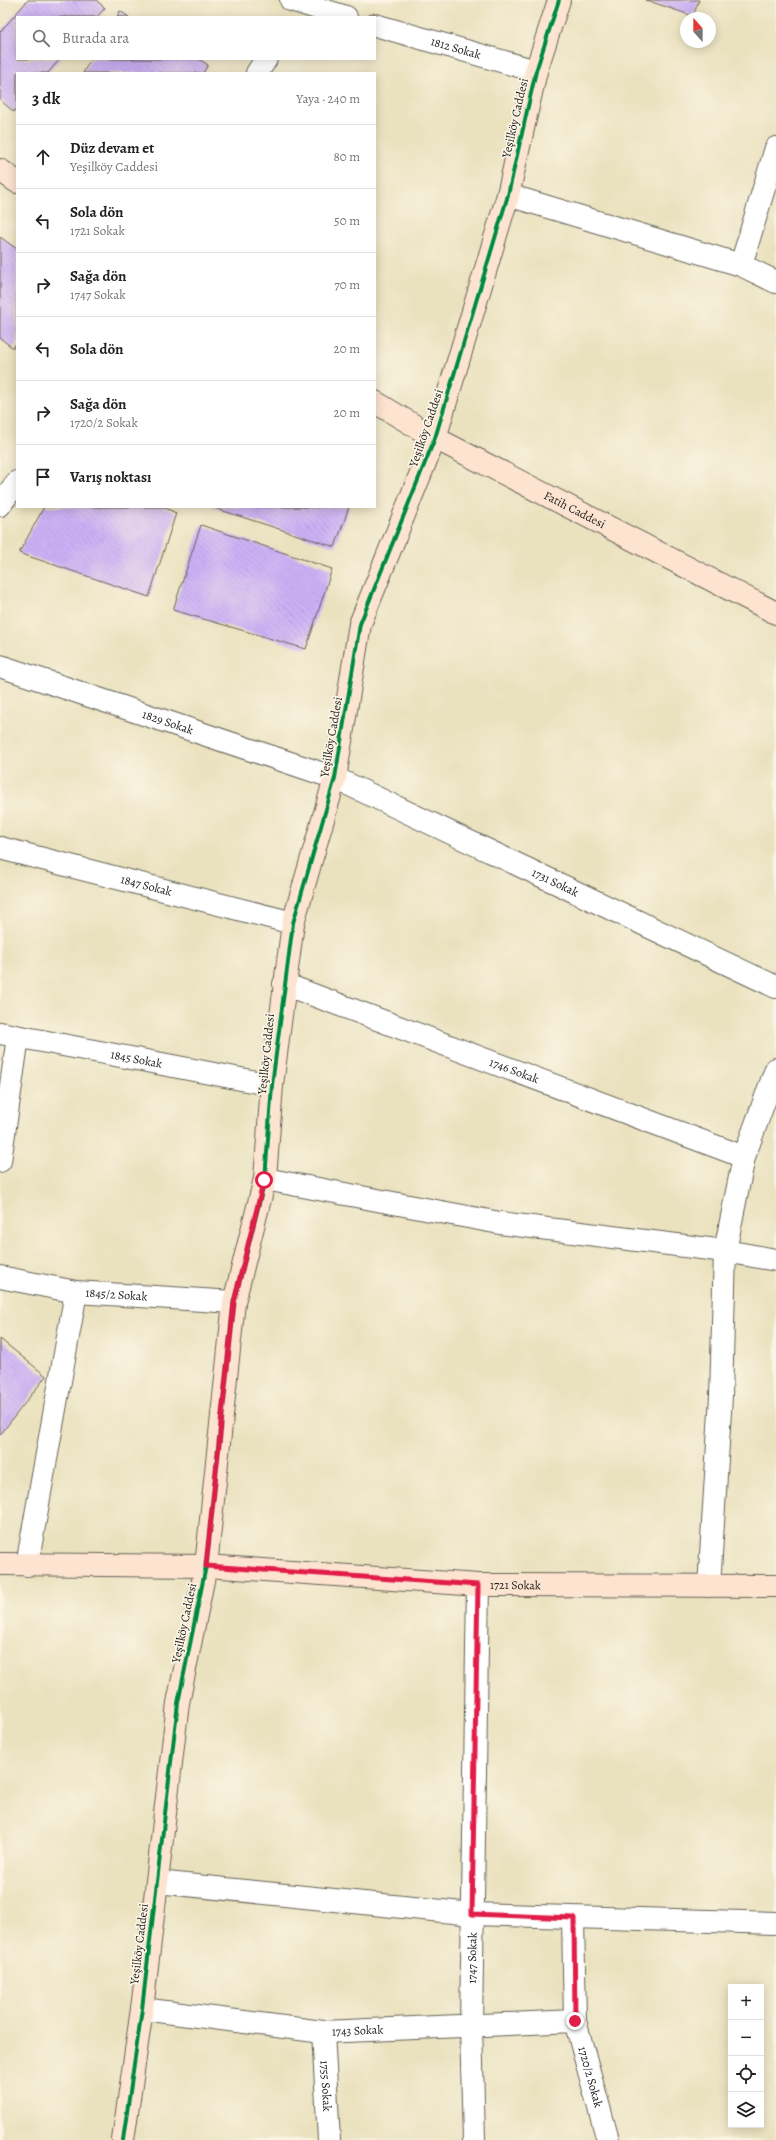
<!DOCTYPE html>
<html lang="tr">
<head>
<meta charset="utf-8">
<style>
	:root { --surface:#fff; --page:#f6f6f6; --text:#222; --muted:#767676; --line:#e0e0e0 }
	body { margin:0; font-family:Alegreya,serif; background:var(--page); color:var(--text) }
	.controls { position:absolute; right:12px; bottom:12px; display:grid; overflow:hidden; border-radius:0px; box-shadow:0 2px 10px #0003 }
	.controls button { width:36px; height:36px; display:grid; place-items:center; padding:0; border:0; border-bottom:1px solid var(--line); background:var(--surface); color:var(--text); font:20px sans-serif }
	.compass { position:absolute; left:680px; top:12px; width:36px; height:36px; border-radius:50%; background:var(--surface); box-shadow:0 2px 10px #0003; rotate:339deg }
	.stop { position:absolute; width:12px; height:12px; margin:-9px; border:3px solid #e11d48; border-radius:50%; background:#fff }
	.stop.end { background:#e11d48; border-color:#fff; box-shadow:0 1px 4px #0008 }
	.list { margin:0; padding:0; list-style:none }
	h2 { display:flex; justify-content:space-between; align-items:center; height:52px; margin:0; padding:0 16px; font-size:17px }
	h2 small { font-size:13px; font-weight:400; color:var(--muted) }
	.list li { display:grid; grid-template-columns:26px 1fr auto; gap:12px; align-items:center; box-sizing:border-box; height:64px; padding:0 16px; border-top:1px solid var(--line) }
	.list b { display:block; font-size:15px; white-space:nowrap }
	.list p { margin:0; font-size:13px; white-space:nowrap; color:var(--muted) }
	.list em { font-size:13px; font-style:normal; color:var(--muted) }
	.icon { flex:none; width:22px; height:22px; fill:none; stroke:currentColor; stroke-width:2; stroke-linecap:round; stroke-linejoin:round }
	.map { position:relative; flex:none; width:776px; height:2140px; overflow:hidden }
	.search { position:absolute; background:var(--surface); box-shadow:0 2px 10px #0003; left:16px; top:16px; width:360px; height:44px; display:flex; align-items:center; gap:10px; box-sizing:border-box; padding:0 14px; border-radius:0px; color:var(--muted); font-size:15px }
	.panel { position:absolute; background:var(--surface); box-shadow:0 2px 10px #0003; left:16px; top:72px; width:360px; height:436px; border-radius:0px }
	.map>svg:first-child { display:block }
	.building { fill:url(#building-back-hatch) }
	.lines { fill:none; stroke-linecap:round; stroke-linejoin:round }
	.street-casing { stroke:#646155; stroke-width:24 }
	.secondary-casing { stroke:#646155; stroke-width:24 }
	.street { stroke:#fff; stroke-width:22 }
	.secondary { stroke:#fde4d1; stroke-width:22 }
	.cycleway-casing { stroke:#fcf5e5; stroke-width:6 }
	.cycleway { stroke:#00873e; stroke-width:4 }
	.route { stroke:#e11d48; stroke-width:5 }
	.labels { text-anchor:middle; stroke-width:3.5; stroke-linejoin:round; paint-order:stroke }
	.street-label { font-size:12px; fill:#1c1c1c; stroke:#fcf5e5 }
</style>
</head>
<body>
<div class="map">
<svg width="776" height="2140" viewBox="0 0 776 2140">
	<defs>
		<pattern id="building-back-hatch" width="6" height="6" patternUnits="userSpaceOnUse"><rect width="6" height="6" fill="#ccb0f6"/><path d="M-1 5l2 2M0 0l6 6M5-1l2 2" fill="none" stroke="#af97d2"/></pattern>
	</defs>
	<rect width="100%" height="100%" fill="#fcf5e5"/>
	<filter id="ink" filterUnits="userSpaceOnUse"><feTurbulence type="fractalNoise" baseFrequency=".025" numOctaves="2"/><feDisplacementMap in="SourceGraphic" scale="8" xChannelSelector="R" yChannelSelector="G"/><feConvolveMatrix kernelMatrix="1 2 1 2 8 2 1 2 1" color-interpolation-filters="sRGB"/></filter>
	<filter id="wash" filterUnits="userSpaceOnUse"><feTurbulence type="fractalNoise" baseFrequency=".012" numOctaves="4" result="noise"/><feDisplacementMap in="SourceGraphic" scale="16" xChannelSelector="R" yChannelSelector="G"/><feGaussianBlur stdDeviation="0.9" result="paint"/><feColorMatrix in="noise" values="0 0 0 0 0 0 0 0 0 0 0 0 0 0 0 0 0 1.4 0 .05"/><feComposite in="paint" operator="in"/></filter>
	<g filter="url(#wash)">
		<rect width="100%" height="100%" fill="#eae2bf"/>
		<g id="blocks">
			<g class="building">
				<path d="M28,0h68l9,8 -8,9h-80v42h43l-12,14h-31v35l-3,4 -14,-12v-68z"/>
				<path d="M646,0h53l-6,16z"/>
				<path d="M120,11l9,6h-12z"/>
				<path d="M91,59h108l9,6 -5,8h-120z"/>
				<path d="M0,237l17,12v93l-4,6 -13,-10z"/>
				<path d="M44,507h119l13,6 -27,84 -130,-44z"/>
				<path d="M211,507h138l-14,40z"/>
				<path d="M201,525l131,44 -26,80 -133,-39z"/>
				<path d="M0,1339l46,37 -46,59z"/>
			</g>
		</g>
	</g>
	<g filter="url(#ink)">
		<use href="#blocks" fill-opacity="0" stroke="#646155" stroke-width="1"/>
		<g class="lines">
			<g class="street-casing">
				<g id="street">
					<path d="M291,0l55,17"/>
					<path id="s1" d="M375,25l161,46"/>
					<path d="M257,73l9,-14"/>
					<path d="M508,195l233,70 35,17"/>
					<path d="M741,265l35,-117"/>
					<path d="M0,505l17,-23"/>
					<path id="s2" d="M0,666l335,112 441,209"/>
					<path id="s3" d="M0,848l293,75"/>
					<path id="s4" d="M284,984l460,173"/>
					<path id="s5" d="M0,1033l272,52"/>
					<path d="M0,1161l18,-124"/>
					<path d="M265,1179l235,44 225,28 51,9"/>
					<path id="s6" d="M0,1277l76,15 158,10"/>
					<path d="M27,1565l49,-273"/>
					<path d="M709,1586l12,-190 4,-145 19,-94 32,-88"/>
					<path d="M157,1882l315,32 304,9"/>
					<path id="s7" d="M573,1918l2,103 33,119"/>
					<path id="s8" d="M142,2009l181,23 252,-11"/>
					<path id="s9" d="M323,2032l6,108"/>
					<path id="s10" d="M474,2140l-3,-115 7,-440"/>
				</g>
			</g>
			<g class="secondary-casing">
				<g id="secondary">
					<path d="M0,170l17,12"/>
					<path id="s11" d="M375,402l60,36 341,175"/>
					<path id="s12" d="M0,1564l206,2 272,19 298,1"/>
					<path d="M123,2140l19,-131 36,-306 28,-137 28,-264 31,-123 7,-94 21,-162 42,-145 25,-154 75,-186 73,-243 28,-124 23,-71"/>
				</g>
			</g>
			<use href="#street" class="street"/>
			<use href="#secondary" class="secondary"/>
			<g class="cycleway-casing">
				<path id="cycleway" d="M123,2140l19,-131 36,-306 28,-137 28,-264 31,-123 7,-94 21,-162 42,-145 25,-154 75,-186 73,-243 28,-124 23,-71"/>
			</g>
			<use href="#cycleway" class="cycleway"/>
		</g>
	</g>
	<g class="lines" filter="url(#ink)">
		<path class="route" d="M264,1180l-30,122 -28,264 272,19 -6,329 102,4 1,103"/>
	</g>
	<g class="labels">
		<g class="street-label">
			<text dy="4" stroke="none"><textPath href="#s1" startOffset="84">1812 Sokak</textPath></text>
			<text transform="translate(515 118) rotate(-77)" y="4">Yeşilköy Caddesi</text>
			<text transform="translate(426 428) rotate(-71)" y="4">Yeşilköy Caddesi</text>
			<text dy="4" stroke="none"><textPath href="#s11" startOffset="227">Fatih Caddesi</textPath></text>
			<text dy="4" stroke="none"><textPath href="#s2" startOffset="177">1829 Sokak</textPath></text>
			<text transform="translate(331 737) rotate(-80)" y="4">Yeşilköy Caddesi</text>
			<text dy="4" stroke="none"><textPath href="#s2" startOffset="597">1731 Sokak</textPath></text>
			<text dy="4" stroke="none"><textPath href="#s3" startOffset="151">1847 Sokak</textPath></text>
			<text transform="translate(266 1054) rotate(-84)" y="4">Yeşilköy Caddesi</text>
			<text dy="4" stroke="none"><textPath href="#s5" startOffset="139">1845 Sokak</textPath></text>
			<text dy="4" stroke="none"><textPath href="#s4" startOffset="246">1746 Sokak</textPath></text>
			<text dy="4" stroke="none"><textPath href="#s6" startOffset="118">1845/2 Sokak</textPath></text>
			<text dy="4" stroke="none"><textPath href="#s12" startOffset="516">1721 Sokak</textPath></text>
			<text transform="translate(184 1623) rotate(-78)" y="4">Yeşilköy Caddesi</text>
			<text transform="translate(139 1944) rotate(-83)" y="4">Yeşilköy Caddesi</text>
			<text dy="4" stroke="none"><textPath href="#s10" startOffset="182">1747 Sokak</textPath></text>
			<text dy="4" stroke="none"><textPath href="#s8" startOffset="217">1743 Sokak</textPath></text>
			<text dy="4" stroke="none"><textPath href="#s7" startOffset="161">1720/2 Sokak</textPath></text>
			<text dy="4" stroke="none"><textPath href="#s9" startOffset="54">1755 Sokak</textPath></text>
		</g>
	</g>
</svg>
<div class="controls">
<button>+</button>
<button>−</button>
<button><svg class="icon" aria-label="locate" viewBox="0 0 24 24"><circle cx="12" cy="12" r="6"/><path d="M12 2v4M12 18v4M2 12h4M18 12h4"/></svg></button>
<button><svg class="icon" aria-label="layers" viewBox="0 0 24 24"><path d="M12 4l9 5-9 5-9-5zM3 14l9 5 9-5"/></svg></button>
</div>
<svg class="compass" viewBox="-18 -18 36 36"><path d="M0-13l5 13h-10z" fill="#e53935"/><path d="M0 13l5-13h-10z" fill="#767676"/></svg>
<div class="stop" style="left:264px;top:1180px"></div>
<div class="stop end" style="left:575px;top:2021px"></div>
<div class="search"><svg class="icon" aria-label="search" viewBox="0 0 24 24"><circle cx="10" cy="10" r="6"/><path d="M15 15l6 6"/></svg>Burada ara</div>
<section class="panel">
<h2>3 dk<small>Yaya · 240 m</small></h2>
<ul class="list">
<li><svg class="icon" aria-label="ahead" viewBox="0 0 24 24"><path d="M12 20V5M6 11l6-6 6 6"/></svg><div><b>Düz devam et</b><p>Yeşilköy Caddesi</p></div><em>80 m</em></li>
<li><svg class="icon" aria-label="left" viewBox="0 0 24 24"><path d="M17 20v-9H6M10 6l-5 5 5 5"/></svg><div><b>Sola dön</b><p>1721 Sokak</p></div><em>50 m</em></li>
<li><svg class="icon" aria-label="right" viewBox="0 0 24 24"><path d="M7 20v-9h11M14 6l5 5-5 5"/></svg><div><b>Sağa dön</b><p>1747 Sokak</p></div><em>70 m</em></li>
<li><svg class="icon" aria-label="left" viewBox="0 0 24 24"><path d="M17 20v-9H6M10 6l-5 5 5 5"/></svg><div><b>Sola dön</b></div><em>20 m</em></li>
<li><svg class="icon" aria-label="right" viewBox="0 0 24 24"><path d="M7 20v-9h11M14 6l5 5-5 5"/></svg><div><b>Sağa dön</b><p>1720/2 Sokak</p></div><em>20 m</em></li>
<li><svg class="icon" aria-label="arrive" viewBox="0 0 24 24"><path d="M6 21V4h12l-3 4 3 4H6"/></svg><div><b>Varış noktası</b></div></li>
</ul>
</section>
</div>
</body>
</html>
